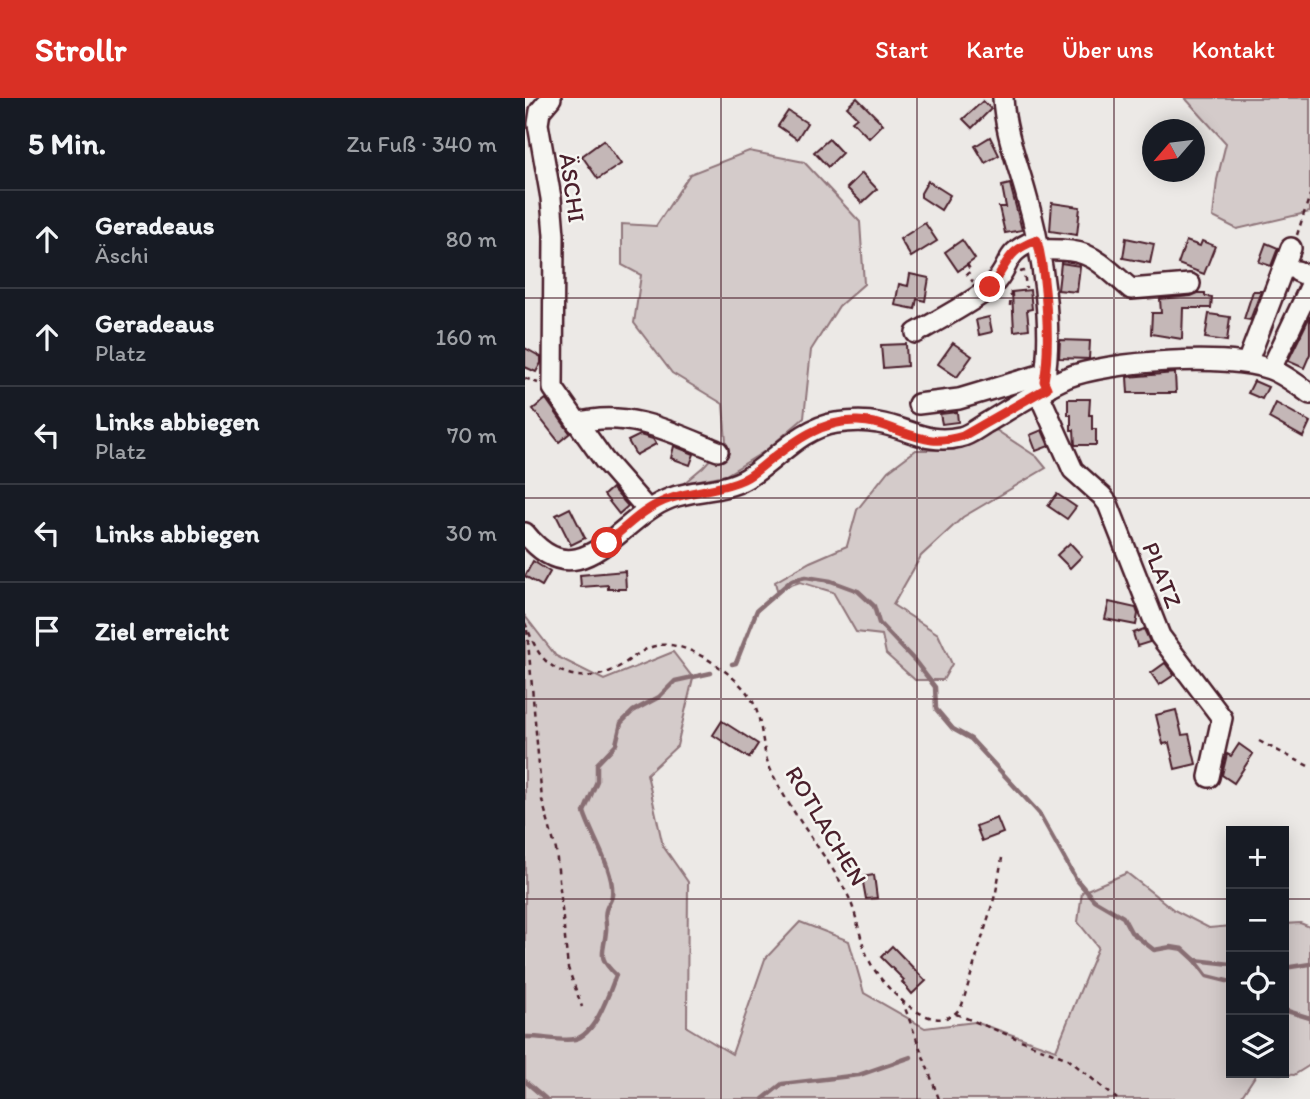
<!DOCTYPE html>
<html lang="de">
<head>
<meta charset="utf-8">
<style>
	:root { --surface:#171b24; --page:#20242c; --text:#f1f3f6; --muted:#9ea1a6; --line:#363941; --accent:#d93025 }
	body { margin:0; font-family:Itim,sans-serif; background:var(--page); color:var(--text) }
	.controls { position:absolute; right:21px; bottom:21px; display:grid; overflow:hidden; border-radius:0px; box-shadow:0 4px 18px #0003 }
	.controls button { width:63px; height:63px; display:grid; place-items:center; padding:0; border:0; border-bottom:2px solid var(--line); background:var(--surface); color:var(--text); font:35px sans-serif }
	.compass { position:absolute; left:617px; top:21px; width:63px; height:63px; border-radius:50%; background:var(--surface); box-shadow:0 4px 18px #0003; rotate:242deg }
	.stop { position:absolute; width:21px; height:21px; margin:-16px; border:5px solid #d93025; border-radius:50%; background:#fff }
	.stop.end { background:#d93025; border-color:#fff; box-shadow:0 2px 7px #0008 }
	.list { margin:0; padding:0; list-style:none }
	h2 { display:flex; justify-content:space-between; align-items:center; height:91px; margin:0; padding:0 28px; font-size:30px }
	h2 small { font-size:23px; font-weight:400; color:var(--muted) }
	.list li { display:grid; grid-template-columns:46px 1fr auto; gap:21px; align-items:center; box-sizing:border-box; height:98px; padding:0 28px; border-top:2px solid var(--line) }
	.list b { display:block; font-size:26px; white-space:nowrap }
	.list p { margin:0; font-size:23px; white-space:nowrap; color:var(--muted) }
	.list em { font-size:23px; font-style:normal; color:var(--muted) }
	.icon { flex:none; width:38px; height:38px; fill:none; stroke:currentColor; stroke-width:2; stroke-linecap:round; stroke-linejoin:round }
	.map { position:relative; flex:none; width:785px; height:1001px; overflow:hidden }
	header { display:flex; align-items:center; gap:42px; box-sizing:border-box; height:98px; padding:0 35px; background:var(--accent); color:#fff }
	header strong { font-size:33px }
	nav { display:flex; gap:38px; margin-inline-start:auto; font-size:24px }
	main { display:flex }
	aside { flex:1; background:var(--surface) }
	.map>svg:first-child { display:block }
	.green { fill:#d4cbca; stroke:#8f757a; stroke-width:2 }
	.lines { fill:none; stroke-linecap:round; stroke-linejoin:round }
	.stream { stroke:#886e73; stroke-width:4.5 }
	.building { fill:#c4b7b7; stroke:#4a1f2b; stroke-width:2 }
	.minor-casing { stroke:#4a1f2b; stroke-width:24 }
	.path { stroke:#4a1f2b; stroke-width:2.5; stroke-dasharray:5 5; stroke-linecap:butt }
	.minor { stroke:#f6f6f2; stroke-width:19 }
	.route { stroke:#d93025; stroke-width:9 }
	.grid { fill:none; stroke:#4a1f2b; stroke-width:2; stroke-opacity:0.55 }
	.labels { text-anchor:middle; stroke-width:5; stroke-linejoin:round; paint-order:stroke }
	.street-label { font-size:24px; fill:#4a1f2b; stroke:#f6f6f2 }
</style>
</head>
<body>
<header>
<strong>Strollr</strong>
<nav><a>Start</a><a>Karte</a><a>Über uns</a><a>Kontakt</a></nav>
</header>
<main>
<aside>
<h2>5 Min.<small>Zu Fuß · 340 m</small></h2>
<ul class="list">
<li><svg class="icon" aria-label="ahead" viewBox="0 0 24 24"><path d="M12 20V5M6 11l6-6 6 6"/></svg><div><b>Geradeaus</b><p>Äschi</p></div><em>80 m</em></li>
<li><svg class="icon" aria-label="ahead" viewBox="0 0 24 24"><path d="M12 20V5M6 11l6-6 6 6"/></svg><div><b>Geradeaus</b><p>Platz</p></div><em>160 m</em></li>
<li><svg class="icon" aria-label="left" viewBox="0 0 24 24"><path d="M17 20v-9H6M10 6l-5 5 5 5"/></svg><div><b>Links abbiegen</b><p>Platz</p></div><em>70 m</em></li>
<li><svg class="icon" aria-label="left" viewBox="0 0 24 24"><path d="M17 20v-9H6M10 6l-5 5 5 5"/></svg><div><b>Links abbiegen</b></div><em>30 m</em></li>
<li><svg class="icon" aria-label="arrive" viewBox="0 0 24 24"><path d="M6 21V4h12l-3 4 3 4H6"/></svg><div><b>Ziel erreicht</b></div></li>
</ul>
</aside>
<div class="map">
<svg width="785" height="1001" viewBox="0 0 785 1001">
	<rect width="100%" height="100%" fill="#ece9e6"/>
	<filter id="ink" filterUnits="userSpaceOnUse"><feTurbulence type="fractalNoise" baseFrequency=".0143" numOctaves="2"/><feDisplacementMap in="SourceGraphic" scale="14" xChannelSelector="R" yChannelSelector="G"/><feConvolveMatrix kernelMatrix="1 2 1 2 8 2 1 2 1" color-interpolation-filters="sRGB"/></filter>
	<g filter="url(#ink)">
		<g class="green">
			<path d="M660,0h125v114l-73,17 -24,-12 4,-37 9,-37z"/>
			<path d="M224,53l55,11 56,60 4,62 -25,22 -28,44 -7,68 -39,33 -39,24 -42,8 19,-16 23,-25 -3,-38 -51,-31 -38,-50 7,-48 -19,-10v-41l34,2 34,-52z"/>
			<path d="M471,332l41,27 9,11 -83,49 -42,39 -28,49 45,29 14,30 -9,16h-28l-29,-26 -4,-19 -26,-3 -23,-40 -33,-10 -23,8 -2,-8 35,-20 37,-16 10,-36 31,-39 28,-21h38z"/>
			<path d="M0,518l31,40 48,24 69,-28 20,26 -16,68 -30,28 16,72 25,36 -1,145 45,27 33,-95 35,-37 49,19 15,52 61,35 50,-6 81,28 42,-103 -20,-25 4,-30 45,-19 47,37 35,18 22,-2v147h26l-17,26h-715z"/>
			<path d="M775,825l10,4v138l-16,10 -22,-2h12v-149z"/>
		</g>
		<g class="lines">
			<g class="stream">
				<path d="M207,566l4,-1 21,-53 35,-30 14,-3 25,4 27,10 16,15 5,17 36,38 20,26 1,22 17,20 18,10 68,74 37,66 18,21 29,17 8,15 23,18 17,-3 12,2 12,11 36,4"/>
				<path d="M670,862l12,16 24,6"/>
				<path d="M759,870l26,-4"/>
				<path d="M759,912l26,8"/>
				<path d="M0,939c15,-1 37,5 50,2 21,-5 34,-46 41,-64 -20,-19 -12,-21 -10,-44 1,-7 -2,-14 0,-21 1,-5 6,-10 6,-15 3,-24 -21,-60 -28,-83l13,-31v-17l19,-20 5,-21 12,-12 26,-14 16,-16 36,-8"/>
				<path d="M0,983l21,18"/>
				<path d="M238,1001l19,-15 77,-9 52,-18"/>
			</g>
		</g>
		<g class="building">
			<path d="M332,0l26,26 -14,14 -17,-17 5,-4 -10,-10z"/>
			<path d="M458,3l8,8 -19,19 -9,-9z"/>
			<path d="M263,13l19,12 -10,16 -19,-13z"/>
			<path d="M465,39l9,18 -14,8 -10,-17z"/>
			<path d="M304,41l13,14 -14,14 -14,-15z"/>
			<path d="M79,42l17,24 -23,15 -16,-23z"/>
			<path d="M337,75l15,16 -15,14 -15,-15z"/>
			<path d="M403,83l22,14 -9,15 -20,-13v-4z"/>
			<path d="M485,86l12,46 -17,3 -6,-26h7l-4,-21z"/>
			<path d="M527,105l28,4 -3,28 -27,-4z"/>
			<path d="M400,125l12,18 -26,16 -11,-18z"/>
			<path d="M601,140l28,6 -4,19 -27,-5z"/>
			<path d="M437,142l13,19 -17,12 -13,-19z"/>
			<path d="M661,143l14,5 2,-5 13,5 -11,28 -26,-10z"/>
			<path d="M741,145l12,5 -7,18 -12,-4z"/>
			<path d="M536,165l19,3 -3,26 -19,-2z"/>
			<path d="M385,176l19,4 -4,23 -8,-2 -2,10 -20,-4 4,-21 9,2z"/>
			<path d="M505,192l2,19 -5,1 2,19 -15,2 -2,-39z"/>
			<path d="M728,193h8l-11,29 -6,-1z"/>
			<path d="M673,195h7v3l7,1 -1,11h-28l-1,31 -31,-5 1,-21h9l-1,-14 31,-3z"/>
			<path d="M684,216l21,3 -3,24 -22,-3z"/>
			<path d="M785,218v38l-6,14 -16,-7z"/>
			<path d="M464,219l3,15 -13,3 -3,-15z"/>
			<path d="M535,242l30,1 -1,18 -30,-1z"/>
			<path d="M428,245l19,13 -15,21 -19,-13z"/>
			<path d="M381,246l1,22 -24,2 -2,-23z"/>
			<path d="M0,250l16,9v6l-5,9 -11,-5z"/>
			<path d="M650,275l1,20h-48l-1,-16z"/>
			<path d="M729,283l14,6 -6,12 -14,-6z"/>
			<path d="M21,301l24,34 -11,9 -26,-33z"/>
			<path d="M543,301h22l-1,16h3v14h4v16h-21l-1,-15h-3v-15h-3z"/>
			<path d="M751,305l34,19 -7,15 -34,-19z"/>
			<path d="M432,314l1,10 -16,2 -2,-10z"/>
			<path d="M517,332l7,16 -13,5 -6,-16z"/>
			<path d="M115,337l13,4 3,5 -20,11 -8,-14z"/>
			<path d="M149,348l20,8 -4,11 -19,-7z"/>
			<path d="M87,390l16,18 -9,8 -15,-19z"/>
			<path d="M532,396l19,13 -9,12 -19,-13z"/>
			<path d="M45,410l15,30 -14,7 -15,-30z"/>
			<path d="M545,445l12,13 -12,12 -13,-13z"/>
			<path d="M8,463l17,11 -8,14 -17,-10z"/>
			<path d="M100,473l1,18h-18v-4l-27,2 -1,-12z"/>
			<path d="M584,504l27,6 2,6 -2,11 -31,-6z"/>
			<path d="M619,531l6,13 -13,4 -4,-13z"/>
			<path d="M640,565l9,12 -15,10 -8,-12z"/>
			<path d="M651,612l6,25 7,-1 7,30 -21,5 -6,-26 -6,1 -7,-29z"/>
			<path d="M197,623l36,23 -9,14 -36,-23z"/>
			<path d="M714,646l14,10 -19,29 -12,-8 5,-21 4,2z"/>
			<path d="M472,720l6,15 -21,8 -6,-15z"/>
			<path d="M349,777l3,23 -11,1 -4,-22z"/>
			<path d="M367,848l34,35 -14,13 -10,-12 2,-2 -23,-23z"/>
		</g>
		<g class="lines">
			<g class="minor-casing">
				<g id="minor">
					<path d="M26,0l-11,13 -2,13 13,74 3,37 -1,153 51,72 43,49"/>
					<path d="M478,0c2,35 15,66 24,100 15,52 27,130 17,183l3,7"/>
					<path d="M514,152c52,-2 54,7 92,39l59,-5"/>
					<path d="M772,173l13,6"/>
					<path d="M391,235c20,-12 61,-33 76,-47 22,-23 9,-32 44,-46"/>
					<path d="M722,265l44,-115"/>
					<path d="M746,271l39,-82"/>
					<path d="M513,294l35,78 29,26 6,8 52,132 62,82 -13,59"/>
					<path d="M393,306l41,-5 87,-26"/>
					<path d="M52,325c50,-14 95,9 141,28"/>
					<path d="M0,435c55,70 95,-17 146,-35 24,-9 53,-6 76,-20 30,-18 53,-50 89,-55 14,-2 28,-3 42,0 31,5 49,22 82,14 10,-2 19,-10 28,-15 25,-15 51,-32 78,-44 42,-17 161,-25 204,-9 14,5 28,16 40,25"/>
				</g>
			</g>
			<g class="path">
				<path d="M772,137l13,-40"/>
				<path d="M442,166l4,7 -4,3 6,8"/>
				<path d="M495,174l4,-1 2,17"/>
				<path d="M485,208l1,-16"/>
				<path d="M0,280l13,5"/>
				<path d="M0,525c5,11 11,29 20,37 18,18 46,21 68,10 15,-7 26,-20 42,-24 29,-9 83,29 97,54 11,20 9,45 17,66 19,44 51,80 75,122 14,23 14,50 26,74 13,26 68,83 92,43l34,-113 6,-34"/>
				<path d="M2,532l15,170 14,50 12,118 14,39"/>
				<path d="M734,643l51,26"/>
				<path d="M377,902l37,99"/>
				<path d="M431,916l112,45 49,40"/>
			</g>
			<use href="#minor" class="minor"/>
		</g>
	</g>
	<g class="lines" filter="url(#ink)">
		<path class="route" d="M82,445c21,-18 39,-37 65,-45 24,-8 49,-8 72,-19 9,-4 17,-12 26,-19 25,-19 51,-39 85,-39 28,-1 50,16 77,19 10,1 21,-1 31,-4l84,-48 -3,-7c7,-36 2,-106 -7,-141 -33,12 -27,23 -47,47"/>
	</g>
	<path class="grid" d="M196,0v1001M392,0v1001M589,0v1001M0,200h785M0,400h785M0,601h785M0,801h706M759,801h26"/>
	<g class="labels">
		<g class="street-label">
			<text transform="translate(47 90) rotate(82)" y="8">ÄSCHI</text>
			<text transform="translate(637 477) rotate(68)" y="8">PLATZ</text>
			<text transform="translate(301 728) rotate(59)" y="8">ROTLACHEN</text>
		</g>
	</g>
</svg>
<div class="controls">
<button>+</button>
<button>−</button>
<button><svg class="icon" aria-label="locate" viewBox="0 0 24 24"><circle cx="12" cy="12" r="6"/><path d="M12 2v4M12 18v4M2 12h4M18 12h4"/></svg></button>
<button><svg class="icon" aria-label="layers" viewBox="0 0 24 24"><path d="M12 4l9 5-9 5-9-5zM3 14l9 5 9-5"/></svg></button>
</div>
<svg class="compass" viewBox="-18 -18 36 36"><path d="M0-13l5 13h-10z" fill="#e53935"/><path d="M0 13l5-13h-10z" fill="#9ea1a6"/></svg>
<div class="stop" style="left:82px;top:445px"></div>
<div class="stop end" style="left:465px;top:189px"></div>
</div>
</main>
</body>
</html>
